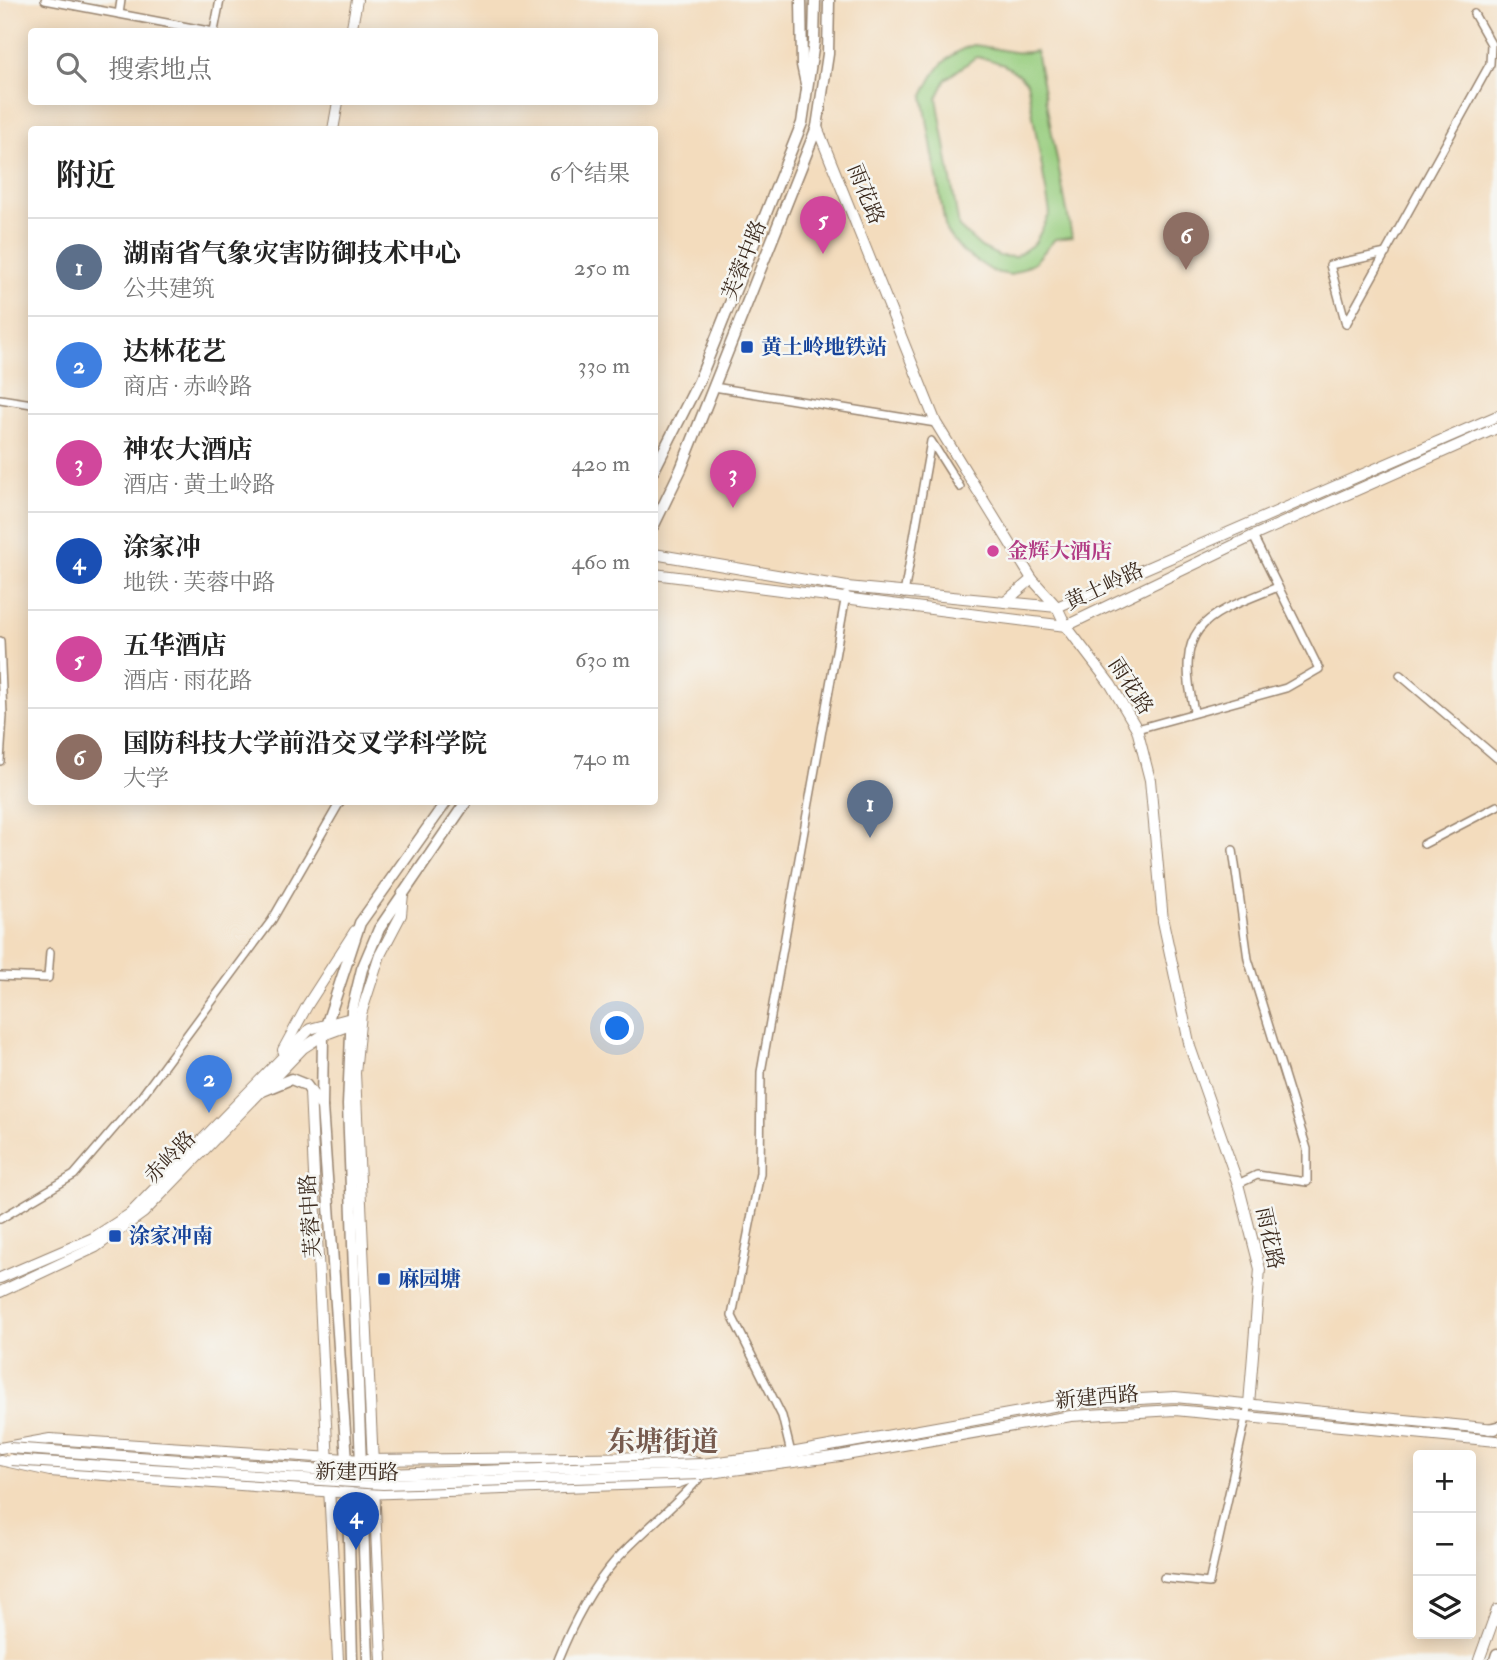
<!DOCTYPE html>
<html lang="zh">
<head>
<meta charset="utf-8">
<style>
	:root { --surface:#fff; --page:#f6f6f6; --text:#222; --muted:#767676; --line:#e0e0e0; --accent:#111827 }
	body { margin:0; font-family:"IM FELL Double Pica","Noto Serif SC",serif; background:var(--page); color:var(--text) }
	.controls { position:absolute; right:21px; bottom:21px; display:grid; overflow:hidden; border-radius:7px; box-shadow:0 4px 18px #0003 }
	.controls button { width:63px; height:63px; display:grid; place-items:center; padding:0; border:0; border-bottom:2px solid var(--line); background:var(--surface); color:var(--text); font:35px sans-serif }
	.you { position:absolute; left:618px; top:1029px; width:24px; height:24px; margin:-18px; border:5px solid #fff; border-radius:50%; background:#1a73e8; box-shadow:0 0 0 10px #1a73e833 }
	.badge { display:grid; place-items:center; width:46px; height:46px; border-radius:50%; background:var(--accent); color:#fff; font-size:23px; font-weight:700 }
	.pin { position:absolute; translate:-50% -58px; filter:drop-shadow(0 2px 4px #0008) }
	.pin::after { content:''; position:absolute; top:37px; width:24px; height:21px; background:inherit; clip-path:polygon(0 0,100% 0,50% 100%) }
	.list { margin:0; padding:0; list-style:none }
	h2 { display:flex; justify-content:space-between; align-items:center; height:91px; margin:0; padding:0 28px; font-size:30px }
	h2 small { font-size:23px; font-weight:400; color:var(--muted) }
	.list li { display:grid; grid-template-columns:46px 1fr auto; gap:21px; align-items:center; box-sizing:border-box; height:98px; padding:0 28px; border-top:2px solid var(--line) }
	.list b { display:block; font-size:26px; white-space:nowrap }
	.list p { margin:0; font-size:23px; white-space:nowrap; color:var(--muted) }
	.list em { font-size:23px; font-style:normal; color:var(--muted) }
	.icon { flex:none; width:38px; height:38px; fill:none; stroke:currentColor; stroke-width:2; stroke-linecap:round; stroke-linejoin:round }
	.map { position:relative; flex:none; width:1497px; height:1660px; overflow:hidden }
	.search { position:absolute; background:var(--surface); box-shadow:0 4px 18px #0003; left:28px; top:28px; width:630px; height:77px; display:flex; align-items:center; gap:18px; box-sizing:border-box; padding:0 24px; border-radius:7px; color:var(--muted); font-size:26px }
	.panel { position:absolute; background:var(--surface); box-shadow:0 4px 18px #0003; left:28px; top:126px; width:630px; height:679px; border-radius:7px }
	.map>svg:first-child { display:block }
	.green { fill:#99ce80; stroke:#6a7c4f; stroke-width:2; fill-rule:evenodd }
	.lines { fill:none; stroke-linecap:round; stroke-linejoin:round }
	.street-casing { stroke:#97836e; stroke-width:10 }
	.secondary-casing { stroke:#97836e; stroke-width:12 }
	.primary-casing { stroke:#97836e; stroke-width:13 }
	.street { stroke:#fff; stroke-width:7 }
	.secondary { stroke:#fff; stroke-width:10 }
	.primary { stroke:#fff; stroke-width:10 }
	.secondary-bridge-casing { stroke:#97836e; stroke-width:12; stroke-linecap:butt }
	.secondary-bridge { stroke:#fff; stroke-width:10 }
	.transit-dot { fill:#1a4fb4; stroke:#f6f6f2; stroke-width:2.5 }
	.hotel-dot { fill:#d1479c; stroke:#f6f6f2; stroke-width:2.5 }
	.labels { text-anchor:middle; stroke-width:5; stroke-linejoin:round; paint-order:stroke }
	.street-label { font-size:21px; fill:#3b2a1e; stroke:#f6f6f2 }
	.transit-label { font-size:21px; font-weight:bold; fill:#164399; stroke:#f6f6f2; text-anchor:start }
	.hotel-label { font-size:21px; font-weight:bold; fill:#b23c85; stroke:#f6f6f2; text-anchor:start }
	.district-label { font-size:28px; font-weight:bold; fill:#765a4e; stroke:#f6f6f2 }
</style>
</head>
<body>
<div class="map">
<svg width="1497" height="1660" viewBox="0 0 1497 1660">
	<rect width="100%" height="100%" fill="#f6f6f2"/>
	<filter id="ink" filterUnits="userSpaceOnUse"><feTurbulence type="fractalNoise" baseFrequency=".0143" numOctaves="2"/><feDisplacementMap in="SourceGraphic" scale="14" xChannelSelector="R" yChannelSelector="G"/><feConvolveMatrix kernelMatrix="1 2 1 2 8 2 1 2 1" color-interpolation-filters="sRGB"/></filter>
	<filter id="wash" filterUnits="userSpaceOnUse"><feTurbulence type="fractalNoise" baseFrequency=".00686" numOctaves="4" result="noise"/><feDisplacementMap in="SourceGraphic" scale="28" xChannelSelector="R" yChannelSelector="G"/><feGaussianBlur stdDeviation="1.57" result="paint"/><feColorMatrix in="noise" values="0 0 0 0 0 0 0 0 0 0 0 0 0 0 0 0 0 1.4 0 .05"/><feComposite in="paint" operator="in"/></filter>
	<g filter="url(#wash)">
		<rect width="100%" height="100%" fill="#f3dcbd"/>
		<path class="green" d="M973,45c23,2 41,11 63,6l36,186 -17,2 -20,23 -24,13 -17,-3 -31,-20 -17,-21 -23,-135c11,-26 23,-42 50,-51zM976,57c22,3 35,10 51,25l23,131 -15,30 -20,14 -16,-1 -18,-9 -22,-20 -22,-129 9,-19z"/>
	</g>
	<g filter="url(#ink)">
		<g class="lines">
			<g class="street-casing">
				<g id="street">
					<path d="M45,0l169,32"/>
					<path d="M119,14l2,-14"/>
					<path d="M214,31l6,-31"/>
					<path d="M1346,324l144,-260 1,-20 -17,-30"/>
					<path d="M1346,324l-16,-59 56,-12"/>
					<path d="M714,387l222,36"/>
					<path d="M0,399l32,5"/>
					<path d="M904,594l27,-153 29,46"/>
					<path d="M0,641l3,75 -3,45"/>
					<path d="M1400,675l97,83"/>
					<path d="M1194,711c-20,-88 11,-95 84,-124"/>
					<path d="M1137,729l149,-41 33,-19 -66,-133"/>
					<path d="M1424,844l73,-38"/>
					<path d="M1233,850l15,109 59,190v33l-50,-7 -19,9"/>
					<path d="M0,976l48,2 2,-26"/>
					<path d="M0,1219l74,-44 67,-78 131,-177 68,-118"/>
					<path d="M791,1453l-9,-37 -50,-100 28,-143 1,-101 85,-477"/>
					<path d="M1164,1578l45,5 40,-179"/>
					<path d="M558,1660c14,-35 31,-69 56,-98 28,-31 61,-55 88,-87"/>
				</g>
			</g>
			<g class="secondary-casing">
				<g id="secondary">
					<path d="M351,32l6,-32"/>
					<path d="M817,127l119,296 96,156 25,28 9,19 45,59 26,44 13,51 13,141 27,126 48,137 22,85 -11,135"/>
					<path d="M333,130l5,-28"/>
					<path d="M654,554l193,33 210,20 440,-191"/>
					<path d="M654,574l412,52 187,-90 244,-108"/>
					<path d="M1005,602l27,-23"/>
					<path d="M283,1050l25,-46 47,-73"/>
					<path d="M310,1091l18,374"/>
					<path d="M0,1278l93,-40 37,-24 180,-185 41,-11"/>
					<path d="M0,1292l96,-45 47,-34 160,-165 20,-13 27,-10"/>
					<path d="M0,1448l50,-9 312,21 312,-3 28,7 89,-11 279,-50 105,-6 320,32"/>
					<path d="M0,1460l50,11 313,23 314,-11 25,-9 138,-18 231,-40 104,-6 322,31"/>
					<path d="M329,1487l9,173"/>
					<path d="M382,1660l-27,-587 6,-59 19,-59 21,-40 2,-22"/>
					<path d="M1479,1660l18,-50"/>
				</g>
			</g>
			<g class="primary-casing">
				<g id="primary">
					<path d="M801,0l1,65 4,19"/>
					<path d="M654,470l45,-89 103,-258 12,-81 1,-42"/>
					<path d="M654,525l27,-56 136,-342 11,-73 1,-54"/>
					<path d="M262,1091l29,-12 15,6 16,22"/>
					<path d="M1489,1429l8,-2"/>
					<path d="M352,1660l-5,-200 -25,-353 1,-72 37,-112 86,-121"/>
					<path d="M368,1660l-20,-555 4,-95 10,-41 17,-40 87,-127"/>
					<path d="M1495,1660l2,-6"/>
				</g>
			</g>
			<use href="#street" class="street"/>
			<use href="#secondary" class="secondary"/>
			<use href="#primary" class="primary"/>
			<g class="secondary-bridge-casing">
				<g id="secondary-bridge">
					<path d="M9,1448l374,26 319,-10"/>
					<path d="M11,1460l372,24 319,-10"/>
				</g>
			</g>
			<use href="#secondary-bridge" class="secondary-bridge"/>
		</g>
	</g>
	<g class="transit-dot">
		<rect x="740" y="340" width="14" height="14" rx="3.5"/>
		<rect x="108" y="1229" width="14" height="14" rx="3.5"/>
		<rect x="377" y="1272" width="14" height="14" rx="3.5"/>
	</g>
	<circle class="hotel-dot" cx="993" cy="551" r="7"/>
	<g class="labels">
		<g class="street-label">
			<text transform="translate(866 194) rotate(68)" y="7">雨花路</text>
			<text transform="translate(744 260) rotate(-68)" y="7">芙蓉中路</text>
			<text transform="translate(1104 586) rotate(-25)" y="7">黄土岭路</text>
			<text transform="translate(1131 686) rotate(57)" y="7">雨花路</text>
			<text transform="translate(170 1157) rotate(-46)" y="7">赤岭路</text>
			<text transform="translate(310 1216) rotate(-94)" y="7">芙蓉中路</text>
			<text transform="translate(1270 1238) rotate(78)" y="7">雨花路</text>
			<text transform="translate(1097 1397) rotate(-5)" y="7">新建西路</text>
			<text transform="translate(357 1472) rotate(1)" y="7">新建西路</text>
		</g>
		<g class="transit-label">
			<text x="761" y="354">黄土岭地铁站</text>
			<text x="129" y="1243">涂家冲南</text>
			<text x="398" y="1286">麻园塘</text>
		</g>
		<g class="hotel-label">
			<text x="1007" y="558">金辉大酒店</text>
		</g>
		<g class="district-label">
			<text x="663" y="1451">东塘街道</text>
		</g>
	</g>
</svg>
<div class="controls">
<button>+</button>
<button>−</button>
<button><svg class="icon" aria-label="layers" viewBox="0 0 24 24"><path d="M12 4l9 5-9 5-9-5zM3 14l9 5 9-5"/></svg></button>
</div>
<div class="you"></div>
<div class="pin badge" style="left:870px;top:838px;background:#5c6f8a">1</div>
<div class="pin badge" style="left:209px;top:1113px;background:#3f7fe0">2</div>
<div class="pin badge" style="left:733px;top:508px;background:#d1479c">3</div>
<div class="pin badge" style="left:356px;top:1550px;background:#1a4fb4">4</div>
<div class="pin badge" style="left:823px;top:254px;background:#d1479c">5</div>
<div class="pin badge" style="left:1186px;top:270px;background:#8d6e63">6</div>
<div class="search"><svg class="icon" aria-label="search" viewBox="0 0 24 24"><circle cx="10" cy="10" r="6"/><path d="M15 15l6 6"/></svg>搜索地点</div>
<section class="panel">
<h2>附近<small>6个结果</small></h2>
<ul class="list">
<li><span class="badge" style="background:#5c6f8a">1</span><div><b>湖南省气象灾害防御技术中心</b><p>公共建筑</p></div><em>250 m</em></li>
<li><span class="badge" style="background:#3f7fe0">2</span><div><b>达林花艺</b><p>商店 · 赤岭路</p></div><em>330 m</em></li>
<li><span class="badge" style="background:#d1479c">3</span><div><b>神农大酒店</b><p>酒店 · 黄土岭路</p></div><em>420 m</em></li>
<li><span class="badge" style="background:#1a4fb4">4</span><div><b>涂家冲</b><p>地铁 · 芙蓉中路</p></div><em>460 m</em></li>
<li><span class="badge" style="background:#d1479c">5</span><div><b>五华酒店</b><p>酒店 · 雨花路</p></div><em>630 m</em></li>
<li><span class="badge" style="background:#8d6e63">6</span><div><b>国防科技大学前沿交叉学科学院</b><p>大学</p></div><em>740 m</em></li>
</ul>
</section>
</div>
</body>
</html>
